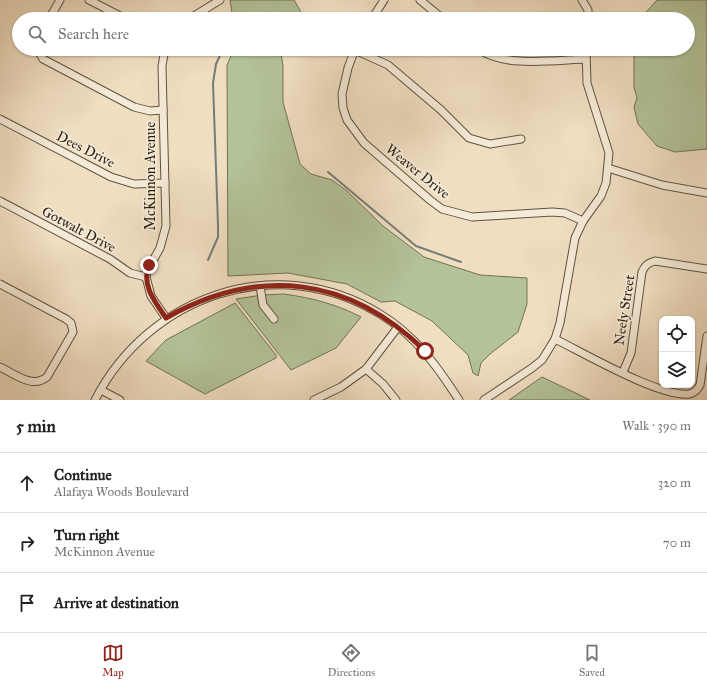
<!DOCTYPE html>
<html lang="en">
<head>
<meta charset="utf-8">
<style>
	:root { --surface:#fff; --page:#f6f6f6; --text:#202124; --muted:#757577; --line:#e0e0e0; --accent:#8f2418 }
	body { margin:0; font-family:"IM FELL Great Primer",serif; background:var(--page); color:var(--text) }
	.controls { position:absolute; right:12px; bottom:12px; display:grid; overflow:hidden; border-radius:8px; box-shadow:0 1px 3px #0004 }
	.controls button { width:36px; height:36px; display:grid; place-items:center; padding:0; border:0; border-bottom:1px solid var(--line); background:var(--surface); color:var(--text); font:20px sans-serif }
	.stop { position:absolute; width:12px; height:12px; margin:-9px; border:3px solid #8f2418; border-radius:50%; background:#fff }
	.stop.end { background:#8f2418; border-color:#fff; box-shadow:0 1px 4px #0008 }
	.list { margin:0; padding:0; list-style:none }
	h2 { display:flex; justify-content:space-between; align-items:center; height:52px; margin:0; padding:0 16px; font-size:17px }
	h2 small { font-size:13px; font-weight:400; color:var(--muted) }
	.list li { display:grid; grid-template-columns:26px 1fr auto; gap:12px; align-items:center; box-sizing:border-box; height:60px; padding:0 16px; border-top:1px solid var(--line) }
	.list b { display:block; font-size:15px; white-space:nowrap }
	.list p { margin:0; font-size:13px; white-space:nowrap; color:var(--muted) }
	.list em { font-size:13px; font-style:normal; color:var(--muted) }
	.icon { flex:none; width:22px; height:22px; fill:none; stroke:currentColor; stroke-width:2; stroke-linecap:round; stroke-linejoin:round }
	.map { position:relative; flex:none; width:707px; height:400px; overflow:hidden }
	.search { position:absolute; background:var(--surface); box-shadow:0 1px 3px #0004; left:12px; right:12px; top:12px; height:44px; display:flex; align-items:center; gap:10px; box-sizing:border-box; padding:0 14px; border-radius:22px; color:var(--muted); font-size:15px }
	.sheet { height:232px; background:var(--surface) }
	nav { display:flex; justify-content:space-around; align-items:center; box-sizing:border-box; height:56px; border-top:1px solid var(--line); background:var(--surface); font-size:11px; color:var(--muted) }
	nav a { display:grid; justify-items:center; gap:2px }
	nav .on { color:var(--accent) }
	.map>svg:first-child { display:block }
	.green { fill:#b3c298; stroke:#707256 }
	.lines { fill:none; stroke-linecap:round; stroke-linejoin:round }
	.stream { stroke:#737d7b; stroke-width:2 }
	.minor-casing { stroke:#5e5240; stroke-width:9 }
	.minor { stroke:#f5ead7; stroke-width:7 }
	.route { stroke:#8f2418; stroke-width:5 }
	.labels { text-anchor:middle; stroke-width:3.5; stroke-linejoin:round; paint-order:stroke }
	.street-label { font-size:14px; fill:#2d2315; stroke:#f5ead7 }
</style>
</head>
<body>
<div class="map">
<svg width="707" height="400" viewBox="0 0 707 400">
	<rect width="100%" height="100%" fill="#f0dec1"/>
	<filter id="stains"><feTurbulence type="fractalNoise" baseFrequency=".005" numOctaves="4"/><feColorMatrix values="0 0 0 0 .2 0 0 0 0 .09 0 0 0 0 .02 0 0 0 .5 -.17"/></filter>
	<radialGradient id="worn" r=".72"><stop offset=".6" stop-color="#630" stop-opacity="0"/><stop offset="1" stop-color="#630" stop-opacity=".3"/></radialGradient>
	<g class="green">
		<path d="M230,0h64l7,12 -3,7h-65z"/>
		<path d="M657,0h50v149l-32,3 -18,-6 -19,-22 -4,-17 3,-9 -3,-11v-38h54v-30h-48z"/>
		<path d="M234,49h49l-2,4 2,13v36l17,62 11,10 21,6 15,11 36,35 41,31 56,18 47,3v26l-9,28 -28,22 -9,9 -3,13 -5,-3 -5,-18 -36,-34 -37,-20 -14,1 -34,-18 -59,-11 -60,3 -1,-211z"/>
		<path d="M284,294c28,4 52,10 77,23l-25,31 -45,22 -55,-71 26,-4z"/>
		<path d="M235,303l41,52v3l-71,36 -59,-33 20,-21z"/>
		<path d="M542,377l48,23h-81z"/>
	</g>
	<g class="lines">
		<g class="stream">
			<path d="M328,172l88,74 45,16"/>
			<path d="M208,260l10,-23v-12l-5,-142 3,-19 7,-15"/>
		</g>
		<g class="minor-casing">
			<g id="minor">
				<path d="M89,0l37,19"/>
				<path d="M420,0l23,19"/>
				<path d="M582,0l6,10v9"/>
				<path d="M49,19l11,-19"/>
				<path d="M189,19l31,-19"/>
				<path d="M372,19l12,-19"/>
				<path d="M37,49l6,10 91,48 16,4 13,-1"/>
				<path d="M165,49l-3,17 4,160 -6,22 -13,23 -1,6 5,19 15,22"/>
				<path d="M355,49l-7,19 -6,26 1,14 4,12 17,23 66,57 12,9 30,8 80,-5 13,1 18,8"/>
				<path d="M479,49c24,19 77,11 106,10"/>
				<path d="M355,50l33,15 53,45 28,28 21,6 31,-5"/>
				<path d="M0,119l111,58 23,7 31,-1"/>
				<path d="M608,168l54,17 45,8"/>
				<path d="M0,201l110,58 20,14 16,4"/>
				<path d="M0,284l66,35 5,4 2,9 -26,45c-15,12 -32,-3 -47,-10"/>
				<path d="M260,286l3,19 11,14"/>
				<path d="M555,339c29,14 104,58 134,55 5,-1 9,-5 11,-9l7,-49"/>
				<path d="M366,369l17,15 13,16"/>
				<path d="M623,372l8,-19 11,-81c3,-7 6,-9 13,-11l52,8"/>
				<path d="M101,390l19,10"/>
				<path d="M95,400c54,-105 182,-149 285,-86 35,21 57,52 79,86"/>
				<path d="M314,400l27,-13 25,-18 32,-42"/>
				<path d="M484,400l48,-32 10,-8 13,-21 5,-16 15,-85 8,-17 18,-25 5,-13 3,-30 -22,-70 -1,-34"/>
			</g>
		</g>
		<use href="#minor" class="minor"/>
	</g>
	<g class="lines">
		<path class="route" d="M149,265c-8,20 6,37 17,53 92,-52 183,-42 259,33"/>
	</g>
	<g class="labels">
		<g class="street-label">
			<text transform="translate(86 149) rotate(27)" y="5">Dees Drive</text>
			<text transform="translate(418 171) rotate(39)" y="5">Weaver Drive</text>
			<text transform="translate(150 176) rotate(-90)" y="5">McKinnon Avenue</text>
			<text transform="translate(79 229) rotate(28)" y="5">Gotwalt Drive</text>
			<text transform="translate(624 310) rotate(-81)" y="5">Neely Street</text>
		</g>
	</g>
	<rect width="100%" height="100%" filter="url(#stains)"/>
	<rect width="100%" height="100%" fill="url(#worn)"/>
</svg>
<div class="controls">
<button><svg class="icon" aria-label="locate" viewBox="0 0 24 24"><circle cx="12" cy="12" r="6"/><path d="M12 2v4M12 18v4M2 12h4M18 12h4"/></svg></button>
<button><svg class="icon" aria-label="layers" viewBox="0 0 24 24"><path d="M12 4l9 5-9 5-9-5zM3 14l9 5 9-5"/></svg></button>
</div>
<div class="stop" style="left:425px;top:351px"></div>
<div class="stop end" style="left:149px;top:265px"></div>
<div class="search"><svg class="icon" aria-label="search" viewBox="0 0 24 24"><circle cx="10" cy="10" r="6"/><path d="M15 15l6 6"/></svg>Search here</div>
</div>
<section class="sheet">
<h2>5 min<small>Walk · 390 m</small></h2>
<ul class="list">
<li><svg class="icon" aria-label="ahead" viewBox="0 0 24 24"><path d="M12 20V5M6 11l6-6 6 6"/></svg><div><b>Continue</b><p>Alafaya Woods Boulevard</p></div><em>320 m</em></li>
<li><svg class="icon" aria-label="right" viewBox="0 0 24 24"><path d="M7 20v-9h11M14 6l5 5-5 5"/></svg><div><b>Turn right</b><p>McKinnon Avenue</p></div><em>70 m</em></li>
<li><svg class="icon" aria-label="arrive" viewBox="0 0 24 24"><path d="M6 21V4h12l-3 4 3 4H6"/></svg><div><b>Arrive at destination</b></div></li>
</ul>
</section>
<nav>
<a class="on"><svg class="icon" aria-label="map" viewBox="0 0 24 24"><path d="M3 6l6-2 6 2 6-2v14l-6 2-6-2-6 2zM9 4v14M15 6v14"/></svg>Map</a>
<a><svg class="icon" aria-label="directions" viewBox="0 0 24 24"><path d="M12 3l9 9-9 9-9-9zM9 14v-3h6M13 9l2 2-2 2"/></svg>Directions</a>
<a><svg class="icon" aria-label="saved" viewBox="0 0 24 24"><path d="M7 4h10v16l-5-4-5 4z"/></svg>Saved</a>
</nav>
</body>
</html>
